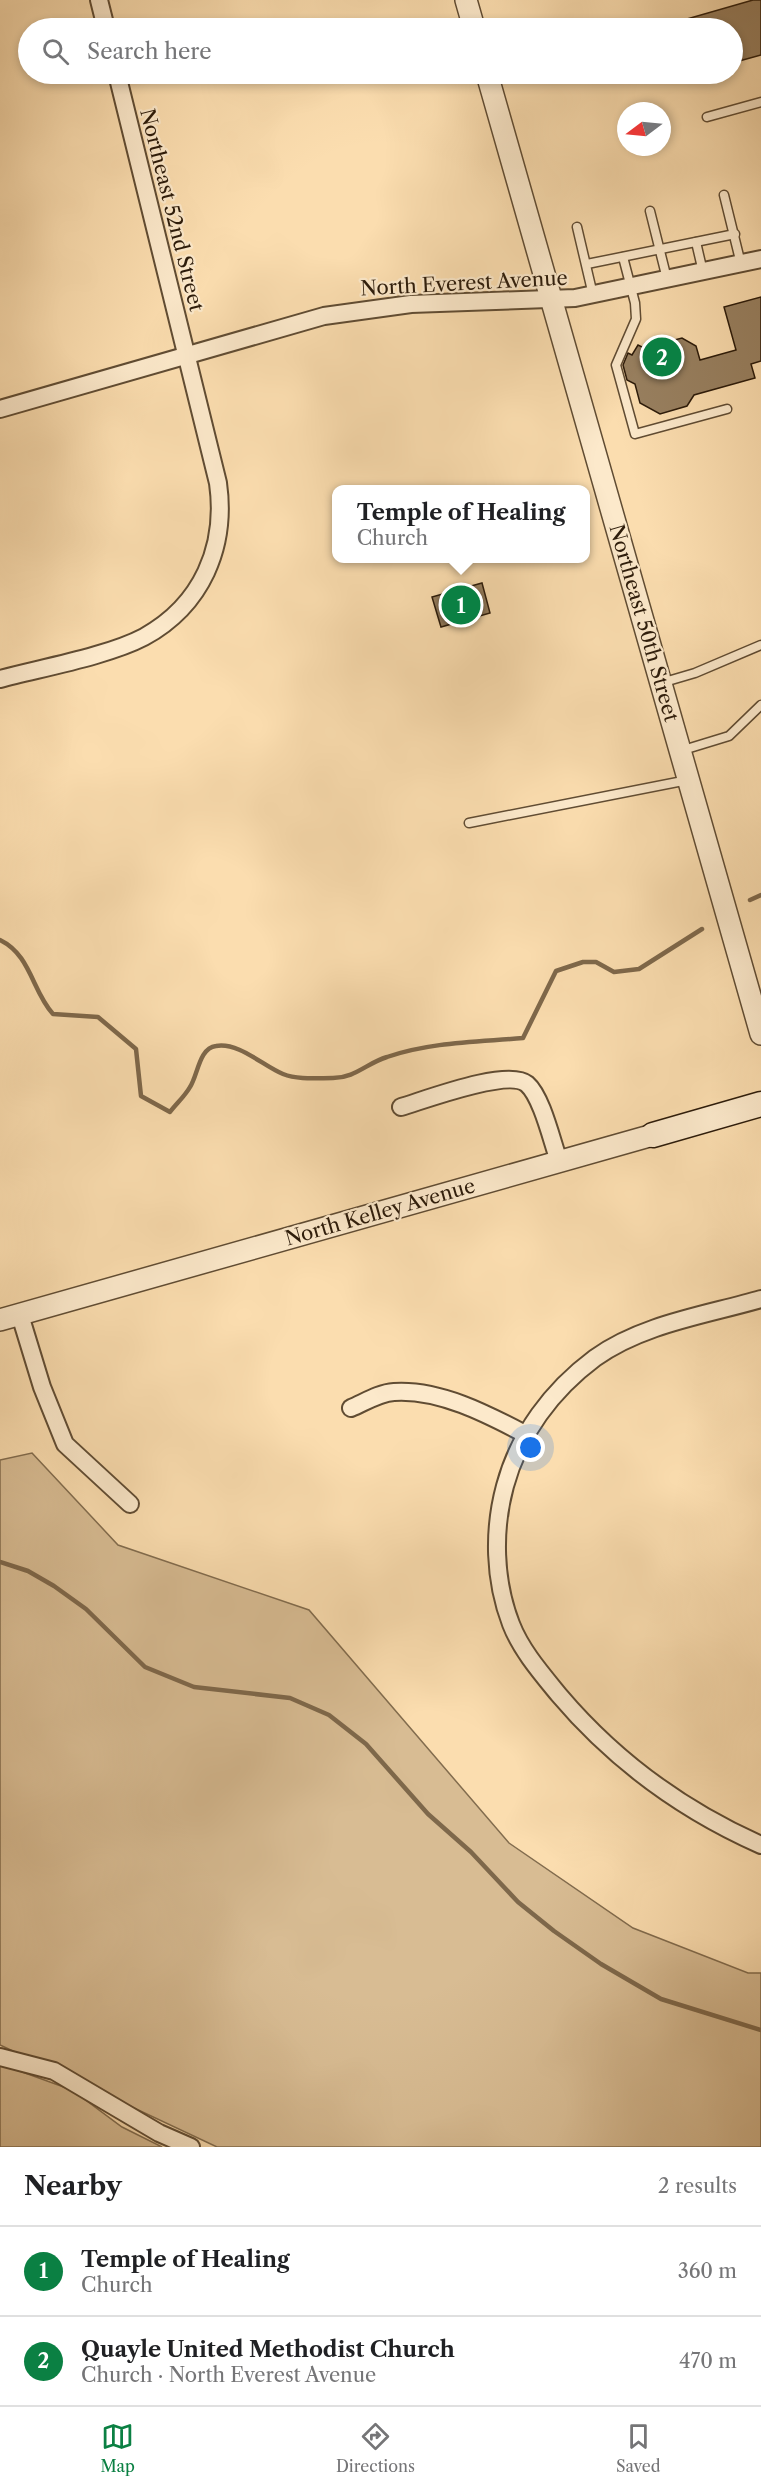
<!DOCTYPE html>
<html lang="en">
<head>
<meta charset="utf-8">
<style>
	:root { --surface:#fff; --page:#f6f6f6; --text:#202124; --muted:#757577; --line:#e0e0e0; --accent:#0b8043 }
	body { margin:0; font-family:"Libre Caslon Text",serif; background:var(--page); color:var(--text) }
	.compass { position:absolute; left:617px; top:102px; width:54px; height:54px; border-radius:50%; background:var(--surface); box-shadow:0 3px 9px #0003; rotate:254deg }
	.you { position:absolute; left:531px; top:1448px; width:21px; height:21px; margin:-15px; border:4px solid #fff; border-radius:50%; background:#1a73e8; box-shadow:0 0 0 9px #1a73e833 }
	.badge { display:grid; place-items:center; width:39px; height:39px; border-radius:50%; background:var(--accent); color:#fff; font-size:20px; font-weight:700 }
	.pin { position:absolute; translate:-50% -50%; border:3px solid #fff; box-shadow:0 2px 6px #0006 }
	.popup { position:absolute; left:332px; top:485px; width:258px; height:78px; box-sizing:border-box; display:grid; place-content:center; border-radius:12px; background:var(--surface); filter:drop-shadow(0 2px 4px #0005); font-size:20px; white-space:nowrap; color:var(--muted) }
	.popup b { font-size:22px; color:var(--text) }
	.popup::after { content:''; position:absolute; left:50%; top:100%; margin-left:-12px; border:12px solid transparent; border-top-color:var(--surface) }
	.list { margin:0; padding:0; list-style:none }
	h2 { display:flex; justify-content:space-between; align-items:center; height:78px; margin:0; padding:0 24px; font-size:26px }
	h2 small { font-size:20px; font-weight:400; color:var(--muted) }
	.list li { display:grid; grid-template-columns:39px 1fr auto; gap:18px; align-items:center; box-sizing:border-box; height:90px; padding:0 24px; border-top:2px solid var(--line) }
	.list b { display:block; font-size:22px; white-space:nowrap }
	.list p { margin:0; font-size:20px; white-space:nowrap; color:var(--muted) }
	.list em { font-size:20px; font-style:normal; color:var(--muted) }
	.icon { flex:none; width:33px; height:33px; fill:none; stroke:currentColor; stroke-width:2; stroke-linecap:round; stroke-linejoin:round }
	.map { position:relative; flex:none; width:761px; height:2147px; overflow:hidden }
	.search { position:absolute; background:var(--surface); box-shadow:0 3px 9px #0003; left:18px; right:18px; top:18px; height:66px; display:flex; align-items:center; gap:15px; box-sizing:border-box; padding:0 21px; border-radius:33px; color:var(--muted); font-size:22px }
	.sheet { height:258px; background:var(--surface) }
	nav { display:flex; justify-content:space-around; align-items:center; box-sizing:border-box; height:84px; border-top:2px solid var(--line); background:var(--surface); font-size:16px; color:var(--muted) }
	nav a { display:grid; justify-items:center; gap:3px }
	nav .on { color:var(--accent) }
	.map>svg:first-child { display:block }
	.green { fill:#d8bc93; stroke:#826c4e; stroke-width:1.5 }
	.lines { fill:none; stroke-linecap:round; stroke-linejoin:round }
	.stream { stroke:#7e684b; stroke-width:4.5 }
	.building { fill:#988060; stroke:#2c1b0a; stroke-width:1.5 }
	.service-casing { stroke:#604c33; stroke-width:11 }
	.minor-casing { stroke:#604c33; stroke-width:20 }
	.tertiary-casing { stroke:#604c33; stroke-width:24 }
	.secondary-casing { stroke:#2c1b0a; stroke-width:27 }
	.service { stroke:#fce9cb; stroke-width:8 }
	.minor { stroke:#fce9cb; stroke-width:16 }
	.tertiary { stroke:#fce9cb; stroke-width:21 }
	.secondary { stroke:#fce9cb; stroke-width:24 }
	.labels { text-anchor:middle; stroke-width:4.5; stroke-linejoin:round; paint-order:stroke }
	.street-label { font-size:20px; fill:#2c1b0a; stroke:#fce9cb }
</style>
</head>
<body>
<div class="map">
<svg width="761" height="2147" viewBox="0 0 761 2147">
	<rect width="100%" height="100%" fill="#fbddaf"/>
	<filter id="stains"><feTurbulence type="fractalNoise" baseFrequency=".00333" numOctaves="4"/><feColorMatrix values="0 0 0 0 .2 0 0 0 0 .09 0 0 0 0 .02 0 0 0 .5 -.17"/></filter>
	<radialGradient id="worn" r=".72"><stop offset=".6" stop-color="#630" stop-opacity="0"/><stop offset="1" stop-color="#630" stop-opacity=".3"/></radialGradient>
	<g class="green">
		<path d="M32,1453l86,92 191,65 200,233 124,85 115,45h13v174h-544l-217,-102v-585z"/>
		<path d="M0,2064l72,26 50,37 40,20h-162z"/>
	</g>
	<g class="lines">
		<g class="stream">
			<path d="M750,900l11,-5"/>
			<path d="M0,940c31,15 32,51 53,74l45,3 38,32 5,47 29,16c6,-8 15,-16 20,-25 8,-12 9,-39 26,-41 23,-4 47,20 67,28 15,6 34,4 50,4 22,0 34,-15 54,-21 43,-15 91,-15 136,-19l33,-67 27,-9h13l18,10 25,-3 63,-40"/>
			<path d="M0,1562l28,9 26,15 32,23 59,58 49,20 96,11 39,17 37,29 62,70 43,38 47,50 36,29 47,33 60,35 100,31"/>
		</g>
	</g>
	<g class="building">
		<path d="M753,0h8v55l-29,8v-35h-65l-1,-3z"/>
		<path d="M761,297v64l-10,3 4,14 -61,17 -7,11 -27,8 -20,-11 -5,-19 -8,-4 -4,-15 5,-12 4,2 6,-10 6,3 38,-10 14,8 4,14 36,-10 -12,-43z"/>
		<path d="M482,583l8,30 -49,14 -9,-30z"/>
	</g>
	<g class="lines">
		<g class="service-casing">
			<g id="service">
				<path d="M707,117l54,-15"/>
				<path d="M724,195l17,69"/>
				<path d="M650,211l17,68"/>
				<path d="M577,227l16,68"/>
				<path d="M696,242l7,30"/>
				<path d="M623,257l12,46 1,16 -20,46 19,69 92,-25"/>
				<path d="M587,264l148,-30"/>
				<path d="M661,683l34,-10 66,-28"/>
				<path d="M680,751l49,-15 32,-31"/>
				<path d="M469,823l219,-43"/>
			</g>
		</g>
		<g class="minor-casing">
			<g id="minor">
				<path d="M99,0l7,28"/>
				<path d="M0,409l324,-93 87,-12 164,-6 186,-39"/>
				<path d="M0,679c41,-11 108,-23 144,-42 58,-32 83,-90 74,-154l-101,-409"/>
				<path d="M401,1107c24,-7 107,-39 126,-23 15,13 25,58 32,77"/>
				<path d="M761,1299c-55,16 -119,25 -166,59 -43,32 -76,76 -90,128 -12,44 -11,94 6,138 10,26 30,49 48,71 56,66 123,115 202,150"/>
				<path d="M20,1315l22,72 23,57 65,60"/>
				<path d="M351,1408c14,-6 28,-15 43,-16 45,-3 93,22 131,42"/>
				<path d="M0,2057l54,14 105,62 32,14"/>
			</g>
		</g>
		<g class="tertiary-casing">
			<g id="tertiary">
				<path d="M466,0l8,28"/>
				<path d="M487,74l274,960"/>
				<path d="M0,1320l653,-185"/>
			</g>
		</g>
		<g class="secondary-casing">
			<path id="secondary" d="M653,1135l108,-31"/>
		</g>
		<use href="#service" class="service"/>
		<use href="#minor" class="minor"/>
		<use href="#tertiary" class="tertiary"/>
		<use href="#secondary" class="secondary"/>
	</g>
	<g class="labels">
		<g class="street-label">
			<text transform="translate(172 210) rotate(76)" y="7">Northeast 52nd Street</text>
			<text transform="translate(464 283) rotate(-3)" y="7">North Everest Avenue</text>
			<text transform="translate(644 623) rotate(74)" y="7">Northeast 50th Street</text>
			<text transform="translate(380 1212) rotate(-16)" y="7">North Kelley Avenue</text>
		</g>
	</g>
	<rect width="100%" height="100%" filter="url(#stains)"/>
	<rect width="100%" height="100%" fill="url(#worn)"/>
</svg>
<svg class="compass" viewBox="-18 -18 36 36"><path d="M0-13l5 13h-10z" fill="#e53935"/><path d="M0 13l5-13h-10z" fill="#757577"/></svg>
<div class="you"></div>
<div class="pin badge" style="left:461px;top:605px">1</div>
<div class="popup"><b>Temple of Healing</b>Church</div>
<div class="pin badge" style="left:662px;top:357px">2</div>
<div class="search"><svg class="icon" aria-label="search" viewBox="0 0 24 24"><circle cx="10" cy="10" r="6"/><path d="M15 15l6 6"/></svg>Search here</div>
</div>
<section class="sheet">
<h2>Nearby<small>2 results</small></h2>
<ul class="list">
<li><span class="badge">1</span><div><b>Temple of Healing</b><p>Church</p></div><em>360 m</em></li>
<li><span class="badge">2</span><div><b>Quayle United Methodist Church</b><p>Church · North Everest Avenue</p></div><em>470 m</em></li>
</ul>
</section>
<nav>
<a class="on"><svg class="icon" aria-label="map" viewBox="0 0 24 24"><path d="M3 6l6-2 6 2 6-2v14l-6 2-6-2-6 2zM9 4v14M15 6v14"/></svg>Map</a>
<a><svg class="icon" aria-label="directions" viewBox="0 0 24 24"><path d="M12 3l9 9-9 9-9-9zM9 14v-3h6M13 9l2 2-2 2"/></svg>Directions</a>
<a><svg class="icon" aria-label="saved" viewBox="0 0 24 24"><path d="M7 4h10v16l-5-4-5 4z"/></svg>Saved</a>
</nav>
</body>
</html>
